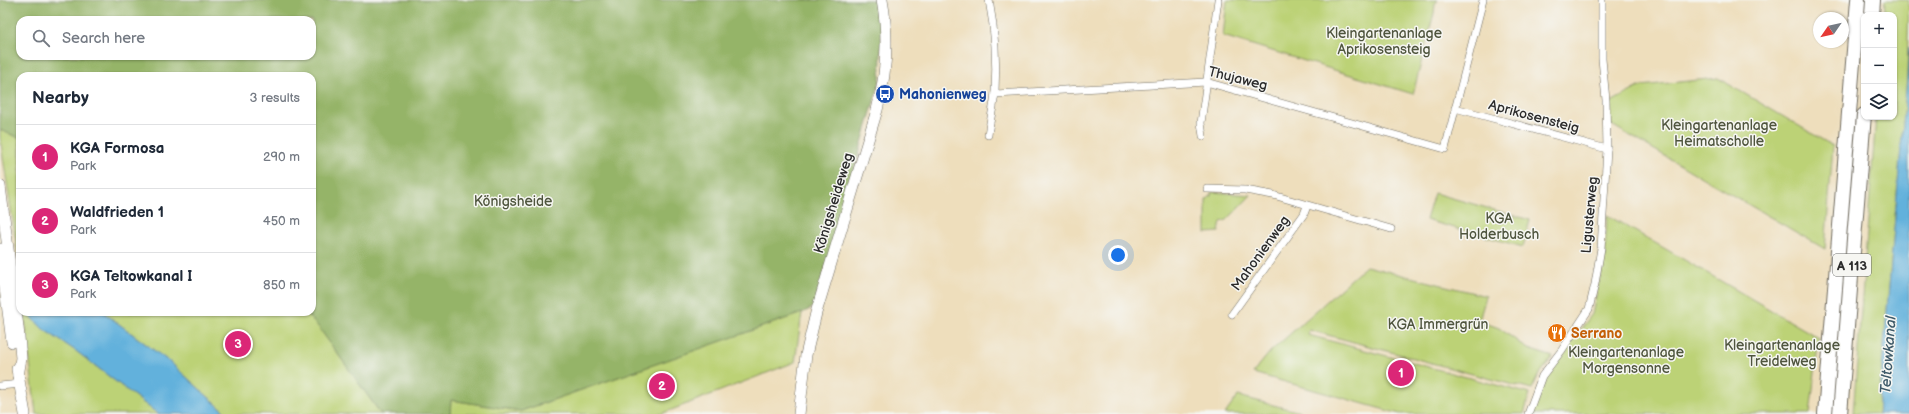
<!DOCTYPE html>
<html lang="en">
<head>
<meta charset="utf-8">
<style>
	:root { --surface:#fff; --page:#f2f2f3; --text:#1f2937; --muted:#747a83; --line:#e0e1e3; --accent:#db2777 }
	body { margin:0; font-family:"Balsamiq Sans",sans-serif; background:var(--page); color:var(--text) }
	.controls { position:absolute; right:12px; top:12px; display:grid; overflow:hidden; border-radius:8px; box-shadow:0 1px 3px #0004 }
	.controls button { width:36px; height:36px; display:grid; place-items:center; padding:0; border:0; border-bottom:1px solid var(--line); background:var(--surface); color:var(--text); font:20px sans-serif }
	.compass { position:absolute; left:1813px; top:12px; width:36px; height:36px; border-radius:50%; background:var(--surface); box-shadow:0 1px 3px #0004; rotate:236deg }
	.you { position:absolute; left:1118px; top:255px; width:14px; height:14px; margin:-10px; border:3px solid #fff; border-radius:50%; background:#1a73e8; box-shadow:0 0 0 6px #1a73e833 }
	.badge { display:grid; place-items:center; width:26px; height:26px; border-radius:50%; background:var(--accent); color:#fff; font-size:13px; font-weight:700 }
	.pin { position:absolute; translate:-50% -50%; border:2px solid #fff; box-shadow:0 1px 4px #0006 }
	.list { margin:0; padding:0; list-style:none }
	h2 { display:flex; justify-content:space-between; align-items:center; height:52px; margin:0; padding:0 16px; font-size:17px }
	h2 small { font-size:13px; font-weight:400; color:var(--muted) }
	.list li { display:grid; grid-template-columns:26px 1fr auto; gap:12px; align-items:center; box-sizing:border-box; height:64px; padding:0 16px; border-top:1px solid var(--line) }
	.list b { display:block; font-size:15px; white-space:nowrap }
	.list p { margin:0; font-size:13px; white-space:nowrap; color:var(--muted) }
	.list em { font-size:13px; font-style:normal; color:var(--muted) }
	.icon { flex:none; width:22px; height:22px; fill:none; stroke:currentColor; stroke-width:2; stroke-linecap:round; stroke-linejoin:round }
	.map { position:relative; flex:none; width:1909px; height:414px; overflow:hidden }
	.search { position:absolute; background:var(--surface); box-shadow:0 1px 3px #0004; left:16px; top:16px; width:300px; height:44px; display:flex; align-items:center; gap:10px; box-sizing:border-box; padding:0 14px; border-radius:12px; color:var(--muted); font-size:15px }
	.panel { position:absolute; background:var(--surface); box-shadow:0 1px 3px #0004; left:16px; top:72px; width:300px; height:244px; border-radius:12px }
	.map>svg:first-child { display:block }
	.green { fill:#bcd276; stroke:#747e50 }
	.forest { fill:#95b467; stroke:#607049; fill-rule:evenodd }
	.water { fill:#62b1dc; stroke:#466e84 }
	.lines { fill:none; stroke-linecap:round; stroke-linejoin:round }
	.street-casing { stroke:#6f6a5e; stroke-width:8 }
	.secondary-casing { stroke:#6f6a5e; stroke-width:12 }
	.highway-casing { stroke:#6f6a5e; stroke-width:16 }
	.street { stroke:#fff; stroke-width:7 }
	.secondary { stroke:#fff; stroke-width:11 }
	.highway { stroke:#fff; stroke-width:14 }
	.labels { text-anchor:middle; stroke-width:3; stroke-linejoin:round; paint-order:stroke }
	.shield { fill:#f6f6f2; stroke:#686867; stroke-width:1 }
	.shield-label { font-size:13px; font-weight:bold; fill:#2b2b2b }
	.park-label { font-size:14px; fill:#4f553e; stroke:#f6f6f2 }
	.street-label { font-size:14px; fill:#2b2b2b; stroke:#f6f6f2 }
	.transit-label { font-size:14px; font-weight:bold; fill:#164399; stroke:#f6f6f2; text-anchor:start }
	.food-label { font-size:14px; font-weight:bold; fill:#c56008; stroke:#f6f6f2; text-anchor:start }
	.water-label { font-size:15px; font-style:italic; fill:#3e5a69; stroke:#f6f6f2 }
</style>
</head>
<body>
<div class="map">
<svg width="1909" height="414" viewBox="0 0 1909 414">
	<rect width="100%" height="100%" fill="#f6f6f2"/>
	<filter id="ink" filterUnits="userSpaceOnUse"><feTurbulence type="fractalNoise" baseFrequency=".025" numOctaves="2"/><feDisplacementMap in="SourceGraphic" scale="8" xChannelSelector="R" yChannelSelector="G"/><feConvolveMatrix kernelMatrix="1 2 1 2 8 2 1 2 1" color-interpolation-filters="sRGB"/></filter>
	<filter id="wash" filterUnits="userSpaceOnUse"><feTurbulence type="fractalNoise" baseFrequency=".012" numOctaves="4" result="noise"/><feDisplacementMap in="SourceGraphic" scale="16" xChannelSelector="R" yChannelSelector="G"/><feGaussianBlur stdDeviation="0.9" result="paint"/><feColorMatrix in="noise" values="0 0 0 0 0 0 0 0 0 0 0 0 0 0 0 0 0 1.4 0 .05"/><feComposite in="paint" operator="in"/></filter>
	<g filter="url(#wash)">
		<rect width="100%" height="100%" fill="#eedebc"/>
		<g class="green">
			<path d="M1227,0h211l-3,4 -1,9 -21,81 -190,-58z"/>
			<path d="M1885,0h24l-2,78 -29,336h-25l23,-297h18v-102h-10z"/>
			<path d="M1718,78l115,68 -8,103 -215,-125 1,-22 30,-16z"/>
			<path d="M0,130l20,8v130l-20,-130z"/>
			<path d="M1212,192l39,3 -24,25 -6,2 -2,10 -13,1v-33l5,-4z"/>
			<path d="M1434,193l96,27 -7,27 -97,-27z"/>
			<path d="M1607,215l212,123 -9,76h-278l15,-38 45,-62 13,-60z"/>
			<path d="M1366,266l120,30 -7,25 20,7 29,21 25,8 -15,19 -6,13 -15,-4v1l-208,-56 -1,5 222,59 -6,20h-124l-147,-41 17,-21z"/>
			<path d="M24,312h3l16,17 33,22 82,63h-122z"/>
			<path d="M103,312h202l12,13 64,89h-154l-56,-51z"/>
			<path d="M802,313l-7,49 -134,52h-211l1,-14 70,11z"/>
			<path d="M1238,396l70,18h-83z"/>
		</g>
		<path class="forest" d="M0,0h877l5,25 -2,56 -66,226 -12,6 -281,98 -70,-11 -1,14h-69l-64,-89 -12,-13h7v-236h-292v62l-20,-8zM20,20h292v36h-292z"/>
		<g class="water">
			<path d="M1909,48v366h-31l29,-336z"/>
			<path d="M27,312h76l68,51 56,51h-69l-82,-63 -33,-22z"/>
		</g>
	</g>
	<g filter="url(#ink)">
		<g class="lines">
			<g class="street-casing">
				<g id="street">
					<path d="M995,94l211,-12 239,67 38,-149"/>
					<path d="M1455,108l152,41"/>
					<path d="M988,135c2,-15 6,-29 7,-43 2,-31 0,-61 -6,-92"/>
					<path d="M1203,136l-2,-13 17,-123"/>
					<path d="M1207,189l38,1 28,5 118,34"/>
					<path d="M1232,314l72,-100 3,-8"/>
					<path d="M0,386l20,-2"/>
					<path d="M1528,414l14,-38 20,-26 27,-41 6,-25 6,-36 6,-99 -1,-49 -4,-41v-59"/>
				</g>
			</g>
			<g class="secondary-casing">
				<g id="secondary">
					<path d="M0,186l18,141 3,31 -3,18"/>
					<path d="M0,249l12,93"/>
					<path d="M17,369l8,45"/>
					<path d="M799,414l7,-59 10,-42 61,-203c10,-37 12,-72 5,-110"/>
				</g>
			</g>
			<g class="highway-casing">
				<g id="highway">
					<path d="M1872,15l1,-15"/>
					<path d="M1825,414l33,-414"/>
					<path d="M1840,414l24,-299"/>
				</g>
			</g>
			<use href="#street" class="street"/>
			<use href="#secondary" class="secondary"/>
			<use href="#highway" class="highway"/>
		</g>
	</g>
	<defs>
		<g id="bus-disc" transform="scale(1)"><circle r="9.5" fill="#1a4fb4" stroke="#f6f6f2"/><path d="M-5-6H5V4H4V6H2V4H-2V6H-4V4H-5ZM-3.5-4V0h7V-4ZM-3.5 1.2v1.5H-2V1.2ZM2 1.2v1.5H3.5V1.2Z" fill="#fff"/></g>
		<g id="restaurant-disc" transform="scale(1)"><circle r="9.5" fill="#e8710a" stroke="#f6f6f2"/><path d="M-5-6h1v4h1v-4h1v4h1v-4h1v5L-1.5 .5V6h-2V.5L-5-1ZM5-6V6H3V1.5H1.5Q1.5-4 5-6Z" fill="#fff"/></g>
	</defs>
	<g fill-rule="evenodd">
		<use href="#bus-disc" x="885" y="94"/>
		<use href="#restaurant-disc" x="1557" y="333"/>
	</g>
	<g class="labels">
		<rect class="shield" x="1833" y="254" width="38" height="22" rx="3"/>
		<g class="shield-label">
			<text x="1852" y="270">A 113</text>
		</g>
		<g class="park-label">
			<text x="1384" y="38">Kleingartenanlage<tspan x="1384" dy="16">Aprikosensteig</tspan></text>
			<text x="1719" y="130">Kleingartenanlage<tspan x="1719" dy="16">Heimatscholle</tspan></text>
			<text x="513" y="206">Königsheide</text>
			<text x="1499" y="223">KGA<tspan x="1499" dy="16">Holderbusch</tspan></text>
			<text x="1438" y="329">KGA Immergrün</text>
			<text x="1782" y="350">Kleingartenanlage<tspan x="1782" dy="16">Treidelweg</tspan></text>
			<text x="1626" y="357">Kleingartenanlage<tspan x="1626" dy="16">Morgensonne</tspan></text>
		</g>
		<g class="street-label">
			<text transform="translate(1238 78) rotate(14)" y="5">Thujaweg</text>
			<text transform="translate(1534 116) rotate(15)" y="5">Aprikosensteig</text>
			<text transform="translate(833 203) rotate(-73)" y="5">Königsheideweg</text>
			<text transform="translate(1589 215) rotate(-85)" y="5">Ligusterweg</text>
			<text transform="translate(1260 253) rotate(-54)" y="5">Mahonienweg</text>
		</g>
		<g class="transit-label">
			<text x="899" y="99">Mahonienweg</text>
		</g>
		<g class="food-label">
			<text x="1571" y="338">Serrano</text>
		</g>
		<g class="water-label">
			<text transform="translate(1888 355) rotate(-86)" y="5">Teltowkanal</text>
		</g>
	</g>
</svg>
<div class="controls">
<button>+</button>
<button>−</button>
<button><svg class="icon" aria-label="layers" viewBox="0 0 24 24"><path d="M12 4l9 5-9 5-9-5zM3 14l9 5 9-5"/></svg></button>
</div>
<svg class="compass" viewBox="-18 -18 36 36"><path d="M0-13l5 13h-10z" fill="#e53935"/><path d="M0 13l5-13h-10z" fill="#747a83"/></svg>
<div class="you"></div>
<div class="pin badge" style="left:1401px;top:373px">1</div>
<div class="pin badge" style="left:662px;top:386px">2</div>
<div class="pin badge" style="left:238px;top:344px">3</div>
<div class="search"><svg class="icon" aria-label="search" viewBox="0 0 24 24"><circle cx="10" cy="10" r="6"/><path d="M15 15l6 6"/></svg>Search here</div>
<section class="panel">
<h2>Nearby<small>3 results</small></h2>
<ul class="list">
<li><span class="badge">1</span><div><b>KGA Formosa</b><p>Park</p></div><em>290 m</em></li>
<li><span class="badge">2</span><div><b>Waldfrieden 1</b><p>Park</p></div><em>450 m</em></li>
<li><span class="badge">3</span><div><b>KGA Teltowkanal I</b><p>Park</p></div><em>850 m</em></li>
</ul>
</section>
</div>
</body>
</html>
